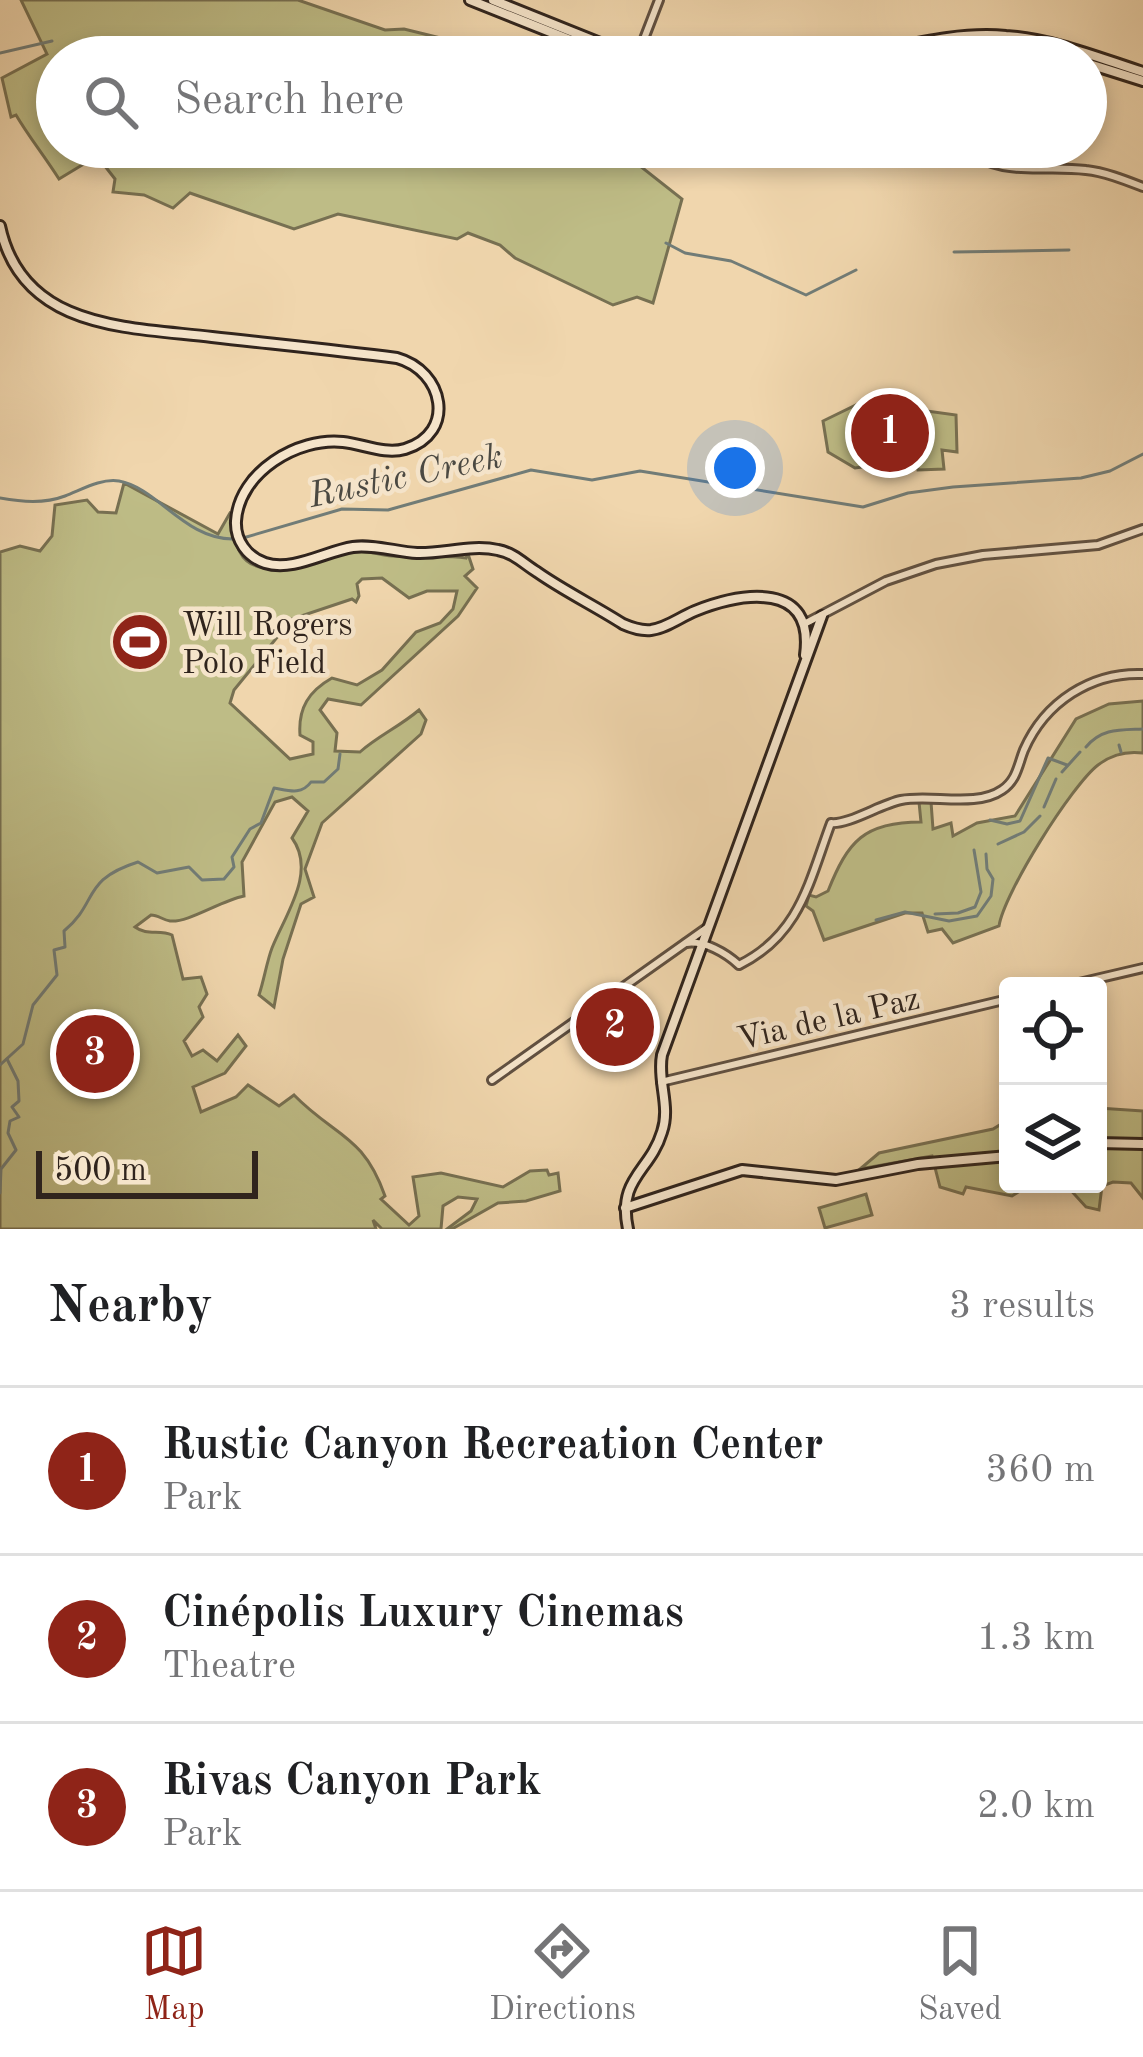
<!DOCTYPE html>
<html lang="en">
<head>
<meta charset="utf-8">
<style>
	:root { --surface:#fff; --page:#f2f2f2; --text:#202124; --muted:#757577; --line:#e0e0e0; --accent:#8f2418 }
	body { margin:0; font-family:"Old Standard TT",serif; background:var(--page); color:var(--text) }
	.controls { position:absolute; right:36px; bottom:36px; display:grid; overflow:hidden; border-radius:12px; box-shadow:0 6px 18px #0003 }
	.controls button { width:108px; height:108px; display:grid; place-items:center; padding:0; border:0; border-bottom:3px solid var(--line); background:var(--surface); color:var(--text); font:60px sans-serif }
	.scale { position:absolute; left:36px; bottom:30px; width:222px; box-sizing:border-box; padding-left:12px; border:6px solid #30241d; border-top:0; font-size:33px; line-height:42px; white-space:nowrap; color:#30241d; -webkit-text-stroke:9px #f5e4ca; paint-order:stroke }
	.you { position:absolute; left:735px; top:468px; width:42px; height:42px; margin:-30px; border:9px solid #fff; border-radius:50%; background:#1a73e8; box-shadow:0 0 0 18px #1a73e833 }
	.badge { display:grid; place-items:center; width:78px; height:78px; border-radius:50%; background:var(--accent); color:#fff; font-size:39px; font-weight:700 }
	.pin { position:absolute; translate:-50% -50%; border:6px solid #fff; box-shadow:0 3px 12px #0006 }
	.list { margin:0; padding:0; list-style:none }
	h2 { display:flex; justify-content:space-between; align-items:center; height:156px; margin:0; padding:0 48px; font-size:51px }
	h2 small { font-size:39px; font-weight:400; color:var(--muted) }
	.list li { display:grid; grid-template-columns:78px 1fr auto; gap:36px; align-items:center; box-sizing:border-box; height:168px; padding:0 48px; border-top:3px solid var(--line) }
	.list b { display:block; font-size:45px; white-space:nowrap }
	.list p { margin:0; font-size:39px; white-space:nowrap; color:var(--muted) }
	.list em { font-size:39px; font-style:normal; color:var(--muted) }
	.icon { flex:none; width:66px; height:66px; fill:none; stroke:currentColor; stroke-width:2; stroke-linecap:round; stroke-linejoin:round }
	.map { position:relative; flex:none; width:1143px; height:1229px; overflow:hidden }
	.search { position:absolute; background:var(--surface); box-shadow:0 6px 18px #0003; left:36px; right:36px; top:36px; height:132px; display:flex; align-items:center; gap:30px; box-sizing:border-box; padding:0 42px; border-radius:66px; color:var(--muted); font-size:45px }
	.sheet { height:660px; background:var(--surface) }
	nav { display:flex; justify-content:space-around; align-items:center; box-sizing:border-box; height:168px; border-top:3px solid var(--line); background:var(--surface); font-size:33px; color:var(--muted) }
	nav a { display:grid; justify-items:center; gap:6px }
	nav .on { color:var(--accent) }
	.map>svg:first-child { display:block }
	.green { fill:#bebc86; stroke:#777052; stroke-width:3; fill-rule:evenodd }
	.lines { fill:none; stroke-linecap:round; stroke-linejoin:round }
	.stream { stroke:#717c77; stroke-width:3 }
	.tertiary-casing { stroke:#605041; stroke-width:12 }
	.secondary-casing { stroke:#30241d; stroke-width:14 }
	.tertiary { stroke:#f5e4ca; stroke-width:6 }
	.secondary { stroke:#f5e4ca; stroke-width:8 }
	.labels { text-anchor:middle; stroke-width:9; stroke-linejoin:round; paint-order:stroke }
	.poi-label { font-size:33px; fill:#30241d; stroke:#f5e4ca; text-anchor:start }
	.street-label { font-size:33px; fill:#30241d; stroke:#f5e4ca }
	.water-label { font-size:36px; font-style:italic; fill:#4b4942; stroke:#f5e4ca }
</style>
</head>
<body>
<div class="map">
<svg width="1143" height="1229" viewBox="0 0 1143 1229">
	<rect width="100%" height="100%" fill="#f0d6ad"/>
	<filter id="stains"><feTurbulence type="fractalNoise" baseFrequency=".00167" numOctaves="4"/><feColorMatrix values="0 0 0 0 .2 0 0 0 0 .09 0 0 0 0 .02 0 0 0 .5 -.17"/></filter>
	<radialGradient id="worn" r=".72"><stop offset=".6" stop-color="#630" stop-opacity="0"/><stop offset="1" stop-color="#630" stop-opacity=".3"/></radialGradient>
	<g class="green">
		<path d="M21,0h277l87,30 19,-1 65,16 20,12h-432v90h28l7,12 -33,20c-16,-25 -30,-42 -43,-64l-5,2 -9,-39 45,-24z"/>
		<path d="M101,147h515l66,52 -29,104 -16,-6 -24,8 -98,-47 -15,-13 -32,-12 -11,6 -119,-25 -44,15 -104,-36 -17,15 -29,-13 -31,-3 2,-13 -21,-27z"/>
		<path d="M869,403l87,12 1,37 -15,-2 2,19 -26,1 -1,-10 -62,8 -27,-16 -5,-31 35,-17z"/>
		<path d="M124,483l94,51 12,-21 4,2c-4,89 73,40 120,36 13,-1 25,4 38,5 24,2 52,-1 74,2l2,-4 5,15 -8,7 12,12 -19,28 -97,89 -33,-6 -8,11 17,23 -2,18 25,1c18,-16 39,-25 59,-42l7,10 -5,14 -99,89 -17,46 9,28 -13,7 -18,55 -9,48 -15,-12c5,-15 8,-34 13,-47 13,-33 45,-76 20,-110l16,-27 -16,-14 -17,5 -33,60 2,34c-24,5 -56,27 -74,25 -7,-1 -12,-6 -19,-6l-16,12c12,9 25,2 37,8l11,44 18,-2 6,17 -8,13 4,10 -19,24 8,15 11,-6 14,11 21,-26 8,11 -21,27 -32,14 8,25 35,-15 12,-12 31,21 15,-11c41,42 69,39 91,101l-4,3 28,26 10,-9 -6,-39 28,-4 62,14 27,-16 17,-1 2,5 9,-2 2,18 -34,10 -28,2 -46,26h-5l24,-18 6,-12 -19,-2 -15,9 -2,23h-59l-9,-9 3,9h-376v-677l20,-6 20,5 12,-15 3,-31 32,-5 11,12 18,1zM382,578l27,20 18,-7h30l-4,18 -13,14 -24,9 -34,38 -25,15 -25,-7c-23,13 -34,30 -32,57l13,7v12l-23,5 -60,-56 4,-13 58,-71 60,-20 4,3 3,-6 -2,-12 5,-5z"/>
		<path d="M1143,701v52c-16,-2 -31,1 -45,12 -26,20 -94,128 -99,161l-46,17 -11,-14 -14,3 -6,-19h-17l-81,27 -11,-29 -7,-5 3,-11 7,2 12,-6c20,-50 36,-69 93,-69l-2,-20h12l2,27 18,-6 2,13 24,-13 38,-7 61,-97 33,-15z"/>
		<path d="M1098,1108l45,3v87l-12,-15 -18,-1 -11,4 -3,24 -13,-3 -20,-22 -23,3 -6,-4h61z"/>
		<path d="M1008,1120v64h23l-19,12 -46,-9 -3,7 -23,-7 -8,-31 -72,13 19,-16 114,-24z"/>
		<path d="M866,1194l6,21 -47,13 -6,-20z"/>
	</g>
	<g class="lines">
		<g class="stream">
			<path d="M0,53l52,-12"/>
			<path d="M96,147l1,2"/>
			<path d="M666,243l19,10 46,8 75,34 50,-25"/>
			<path d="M954,252l115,-2"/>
			<path d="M0,498c22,4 44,6 65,-2 16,-6 36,-18 54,-15 39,7 66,59 115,58"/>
			<path d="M243,538l99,-29 46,1 143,-40 61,10 48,-9 223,36 45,-14 45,-6 128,-9 29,-7 33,-17"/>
			<path d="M1119,745l2,7"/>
			<path d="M1086,747c16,-19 34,-17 57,-18"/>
			<path d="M1062,772l18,-20"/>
			<path d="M1044,807l12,-28"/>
			<path d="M990,820l17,4 13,-3 28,-63 19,7"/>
			<path d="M998,844l26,-12 16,-16"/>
			<path d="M935,914l23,-1 17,-6 6,-15 -7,-42"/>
			<path d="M876,920l29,-8 44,9 28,-5 14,-20 2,-17 -6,-10 -1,-15"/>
			<path d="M0,1065l23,-21 10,-39 24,-30 -3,-25 11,-3 -1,-16c35,-29 17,-51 74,-69l19,11 32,-6 13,13 22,-1 10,-12 -2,-10 18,-28 11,-6 13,-35c13,2 27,8 37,-6h13l14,-13 2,-15"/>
			<path d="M0,1193l1,-24 15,-19 -8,-17 2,-12 9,-4 -7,-10 7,-6 -1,-20 -11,-22"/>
		</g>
		<g class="tertiary-casing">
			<g id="tertiary">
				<path d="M637,57l22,-57"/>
				<path d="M963,147c38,32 78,17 123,23 19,2 39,10 57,17"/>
				<path d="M806,623l80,-42 50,-17 47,-9 115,-10 45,-16"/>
				<path d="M686,943c18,-3 40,10 53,22 61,-30 70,-83 92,-142 17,2 50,-19 70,-23 30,-6 75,8 101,-10 15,-10 16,-25 22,-40 21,-48 67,-78 119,-76"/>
				<path d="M1066,986l77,-18"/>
				<path d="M492,1080l216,-153"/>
				<path d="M661,1082l347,-83"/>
			</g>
		</g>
		<g class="secondary-casing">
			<g id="secondary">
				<path d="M470,0l143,57"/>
				<path d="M493,0l142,57"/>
				<path d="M848,57c52,-9 105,-26 158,-21 47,3 93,22 137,36"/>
				<path d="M899,57c58,-11 112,-17 170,0"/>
				<path d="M1086,63l57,18"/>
				<path d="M0,226c22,104 128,101 212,111 62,7 123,13 185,21 47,13 60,75 8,91 -20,6 -42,-5 -62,-7 -45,-5 -104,30 -107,79 -1,19 11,36 29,42 28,9 61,-12 88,-16 20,-3 44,5 64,6 26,1 55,-9 81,-3 16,3 26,14 39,22 27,19 58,34 86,52 9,4 18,7 28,6 16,-2 29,-13 44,-19 48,-19 120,-30 110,44"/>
				<path d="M1098,1143l45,1"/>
				<path d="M625,1208l117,-38 94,10 82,-16 90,-8"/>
				<path d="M628,1229c-11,-51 22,-57 34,-97 9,-26 -5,-51 0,-77l160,-439"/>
			</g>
		</g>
		<use href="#tertiary" class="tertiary"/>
		<use href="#secondary" class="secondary"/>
	</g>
	<defs>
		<g id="stadium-disc" transform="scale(3)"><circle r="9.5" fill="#8f2418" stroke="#f5e4ca"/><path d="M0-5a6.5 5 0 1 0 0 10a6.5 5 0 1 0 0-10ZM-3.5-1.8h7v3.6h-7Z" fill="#fff"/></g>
	</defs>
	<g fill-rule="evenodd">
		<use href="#stadium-disc" x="140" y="642"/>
	</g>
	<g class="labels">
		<g class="poi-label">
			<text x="182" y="635">Will Rogers<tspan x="182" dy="38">Polo Field</tspan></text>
		</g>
		<g class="street-label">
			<text transform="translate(828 1017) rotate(-13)" y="12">Via de la Paz</text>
		</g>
		<g class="water-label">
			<text transform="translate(405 474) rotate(-12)" y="13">Rustic Creek</text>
		</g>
	</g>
	<rect width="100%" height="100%" filter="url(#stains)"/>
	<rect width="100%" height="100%" fill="url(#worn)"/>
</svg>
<div class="controls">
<button><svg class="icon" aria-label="locate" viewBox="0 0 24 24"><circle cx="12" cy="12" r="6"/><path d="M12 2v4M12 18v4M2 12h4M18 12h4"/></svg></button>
<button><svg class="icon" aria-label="layers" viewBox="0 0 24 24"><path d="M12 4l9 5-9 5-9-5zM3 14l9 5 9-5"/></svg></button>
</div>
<div class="scale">500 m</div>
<div class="you"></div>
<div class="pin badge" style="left:890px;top:433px">1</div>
<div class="pin badge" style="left:615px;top:1027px">2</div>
<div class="pin badge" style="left:95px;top:1054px">3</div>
<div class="search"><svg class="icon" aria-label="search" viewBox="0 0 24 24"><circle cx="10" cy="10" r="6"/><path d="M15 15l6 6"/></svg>Search here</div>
</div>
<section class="sheet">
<h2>Nearby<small>3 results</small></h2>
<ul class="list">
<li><span class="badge">1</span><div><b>Rustic Canyon Recreation Center</b><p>Park</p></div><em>360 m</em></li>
<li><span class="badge">2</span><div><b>Cinépolis Luxury Cinemas</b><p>Theatre</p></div><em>1.3 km</em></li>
<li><span class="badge">3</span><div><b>Rivas Canyon Park</b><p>Park</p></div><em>2.0 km</em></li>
</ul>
</section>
<nav>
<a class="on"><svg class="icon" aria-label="map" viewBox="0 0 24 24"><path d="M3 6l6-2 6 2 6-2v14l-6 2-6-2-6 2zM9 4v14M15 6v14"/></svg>Map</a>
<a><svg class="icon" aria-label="directions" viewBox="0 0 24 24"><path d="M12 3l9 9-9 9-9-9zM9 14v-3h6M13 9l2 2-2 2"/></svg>Directions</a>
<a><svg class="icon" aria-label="saved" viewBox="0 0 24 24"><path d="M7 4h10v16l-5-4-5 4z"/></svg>Saved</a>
</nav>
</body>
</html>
